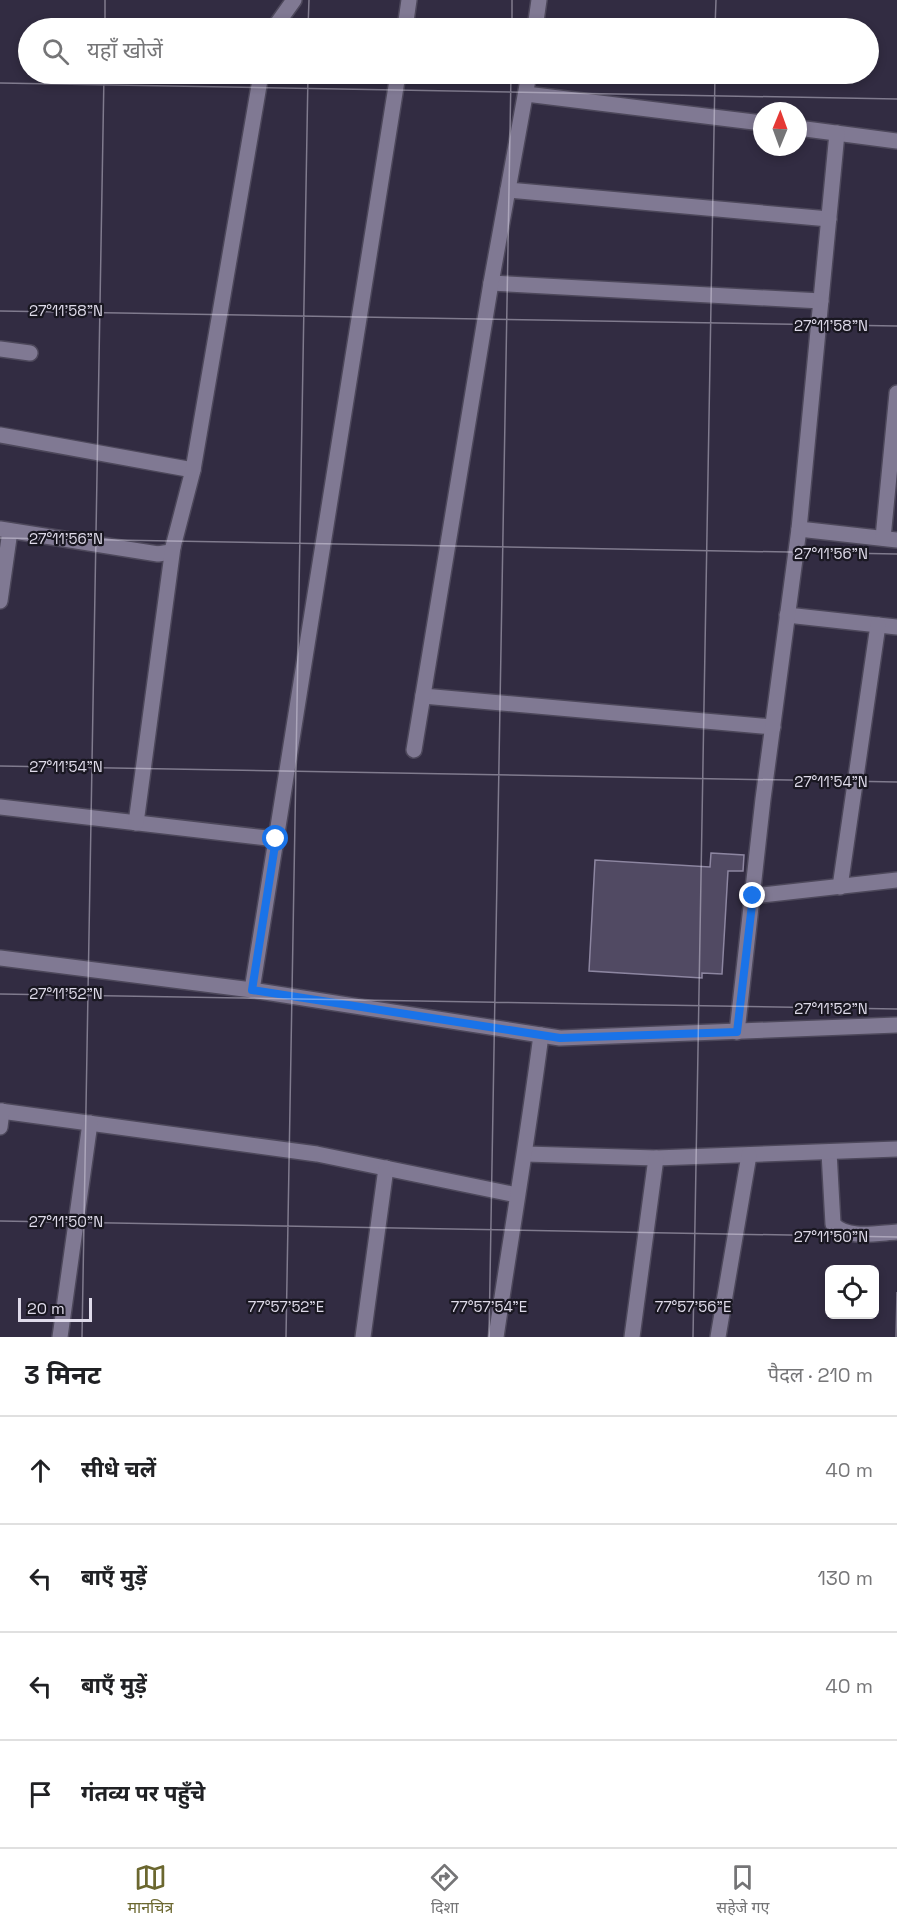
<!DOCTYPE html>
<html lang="hi">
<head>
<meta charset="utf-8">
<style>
	:root { --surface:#fff; --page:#f6f6f6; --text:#202124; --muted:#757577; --line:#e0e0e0; --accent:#6b672f }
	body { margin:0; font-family:"Space Grotesk","Noto Sans Devanagari",sans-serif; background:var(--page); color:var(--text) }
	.controls { position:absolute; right:18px; bottom:18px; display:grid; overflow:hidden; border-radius:9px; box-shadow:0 3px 9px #0003 }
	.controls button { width:54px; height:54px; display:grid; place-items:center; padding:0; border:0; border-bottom:2px solid var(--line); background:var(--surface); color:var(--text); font:30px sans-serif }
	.compass { position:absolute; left:753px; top:102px; width:54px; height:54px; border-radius:50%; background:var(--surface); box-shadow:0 3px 9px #0003; rotate:1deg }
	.scale { position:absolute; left:18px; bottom:15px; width:74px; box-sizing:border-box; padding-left:6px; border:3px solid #dfdbea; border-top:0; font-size:16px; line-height:21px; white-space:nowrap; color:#dfdbea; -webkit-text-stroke:4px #191721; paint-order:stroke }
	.stop { position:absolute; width:18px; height:18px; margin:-14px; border:4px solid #1a73e8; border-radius:50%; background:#fff }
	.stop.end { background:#1a73e8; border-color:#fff; box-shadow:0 2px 6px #0008 }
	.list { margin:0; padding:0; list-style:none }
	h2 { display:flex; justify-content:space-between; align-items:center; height:78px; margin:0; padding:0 24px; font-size:26px }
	h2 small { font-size:20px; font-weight:400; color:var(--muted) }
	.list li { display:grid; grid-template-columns:39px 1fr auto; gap:18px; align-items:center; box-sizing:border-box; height:108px; padding:0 24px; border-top:2px solid var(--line) }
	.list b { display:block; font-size:22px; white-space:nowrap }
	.list em { font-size:20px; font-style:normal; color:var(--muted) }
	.icon { flex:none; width:33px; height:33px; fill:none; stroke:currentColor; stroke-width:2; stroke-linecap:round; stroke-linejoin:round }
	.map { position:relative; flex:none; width:897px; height:1337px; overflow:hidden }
	.search { position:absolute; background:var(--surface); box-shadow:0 3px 9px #0003; left:18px; right:18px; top:18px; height:66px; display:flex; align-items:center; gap:15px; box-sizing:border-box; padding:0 21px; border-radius:33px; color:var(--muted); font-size:22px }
	.sheet { height:510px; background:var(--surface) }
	nav { display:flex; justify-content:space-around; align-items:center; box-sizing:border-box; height:84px; border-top:2px solid var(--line); background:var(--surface); font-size:16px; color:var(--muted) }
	nav a { display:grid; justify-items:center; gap:3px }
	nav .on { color:var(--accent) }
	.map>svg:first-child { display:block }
	.building { fill:#514a63; stroke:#8d86a1; stroke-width:1.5 }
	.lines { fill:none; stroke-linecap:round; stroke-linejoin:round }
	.street-casing { stroke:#4d485b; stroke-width:18 }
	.street { stroke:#807993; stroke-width:15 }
	.route { stroke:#1a73e8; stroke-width:8 }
	.ticks { fill:none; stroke:#dfdbea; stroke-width:1.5; stroke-opacity:0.45 }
	.ticks-label { font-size:15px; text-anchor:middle; fill:#dfdbea; stroke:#191721; stroke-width:4.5; stroke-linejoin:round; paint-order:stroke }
</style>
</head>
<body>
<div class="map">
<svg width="897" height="1337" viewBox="0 0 897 1337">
	<rect width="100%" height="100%" fill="#322c42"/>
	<path class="building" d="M711,853l33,2 -1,16h-15l-6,103 -20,-1v5l-113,-7 6,-111 115,7z"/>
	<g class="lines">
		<g class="street-casing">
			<g id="street">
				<path d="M274,28l20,-28"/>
				<path d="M405,28l4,-28"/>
				<path d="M535,28l4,-28"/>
				<path d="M526,94l236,29"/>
				<path d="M798,128l99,13"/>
				<path d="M508,190l321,29"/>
				<path d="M491,283l330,18"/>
				<path d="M0,349l30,4"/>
				<path d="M0,435l193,35"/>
				<path d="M0,529l158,25 12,-2 3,-5 20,-77 68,-396"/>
				<path d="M799,529l98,11"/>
				<path d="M883,538l14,-145"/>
				<path d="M0,601l10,-70"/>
				<path d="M787,615l110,12"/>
				<path d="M423,696l350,31"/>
				<path d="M414,750l77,-467 38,-209"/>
				<path d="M0,807l276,32"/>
				<path d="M136,823l37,-276"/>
				<path d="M840,887l38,-262"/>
				<path d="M753,896l144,-16"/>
				<path d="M0,958l252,32 308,48 337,-13"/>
				<path d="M252,990l146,-916"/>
				<path d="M737,1032l26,-233 36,-270 38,-396"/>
				<path d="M0,1111l317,43 200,41"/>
				<path d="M0,1127l2,-16"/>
				<path d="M829,1152l4,72c14,16 45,9 64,8"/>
				<path d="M526,1154l130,4 241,-9"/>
				<path d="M60,1337l30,-214"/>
				<path d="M363,1337l23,-169"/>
				<path d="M496,1337c15,-101 32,-201 45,-302"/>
				<path d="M632,1337l24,-179"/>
				<path d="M718,1337l31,-182"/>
			</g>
		</g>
		<use href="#street" class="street"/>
	</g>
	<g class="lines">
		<path class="route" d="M276,839l-24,151 308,48 177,-6 16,-136"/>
	</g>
	<path class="ticks" d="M105,28v-28M308,28l1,-28M512,28v-28M715,28l1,-28M0,83l897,16M0,311l897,15M0,538l897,16M0,766l897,16M0,994l897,15M0,1221l897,16M82,1337l22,-1263M286,1337l22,-1263M489,1337l22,-1263M693,1337l22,-1263M896,1337l1,-45"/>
	<g class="ticks-label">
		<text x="66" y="316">27°11'58"N</text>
		<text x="831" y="331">27°11'58"N</text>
		<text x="66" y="544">27°11'56"N</text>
		<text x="831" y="559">27°11'56"N</text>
		<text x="66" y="772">27°11'54"N</text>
		<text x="831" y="787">27°11'54"N</text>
		<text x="66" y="999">27°11'52"N</text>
		<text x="831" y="1014">27°11'52"N</text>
		<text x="66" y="1227">27°11'50"N</text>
		<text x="831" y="1242">27°11'50"N</text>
		<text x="286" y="1312">77°57'52"E</text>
		<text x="489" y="1312">77°57'54"E</text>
		<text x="693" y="1312">77°57'56"E</text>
	</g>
</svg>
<div class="controls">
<button><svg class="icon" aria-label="locate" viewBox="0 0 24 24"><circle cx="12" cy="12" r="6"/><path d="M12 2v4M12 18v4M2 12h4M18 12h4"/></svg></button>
</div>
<svg class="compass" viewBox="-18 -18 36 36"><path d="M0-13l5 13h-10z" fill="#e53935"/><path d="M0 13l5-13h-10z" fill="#757577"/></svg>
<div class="scale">20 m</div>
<div class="stop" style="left:276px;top:839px"></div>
<div class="stop end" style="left:753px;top:896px"></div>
<div class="search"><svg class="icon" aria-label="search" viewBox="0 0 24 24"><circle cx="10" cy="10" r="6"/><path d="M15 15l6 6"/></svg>यहाँ खोजें</div>
</div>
<section class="sheet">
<h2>3 मिनट<small>पैदल · 210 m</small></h2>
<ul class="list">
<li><svg class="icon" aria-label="ahead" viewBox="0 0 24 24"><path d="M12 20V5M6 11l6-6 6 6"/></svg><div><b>सीधे चलें</b></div><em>40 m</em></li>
<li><svg class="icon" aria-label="left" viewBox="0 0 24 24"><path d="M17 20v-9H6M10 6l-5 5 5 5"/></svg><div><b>बाएँ मुड़ें</b></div><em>130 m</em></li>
<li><svg class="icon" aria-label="left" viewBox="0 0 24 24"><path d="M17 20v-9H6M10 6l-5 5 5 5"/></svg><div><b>बाएँ मुड़ें</b></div><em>40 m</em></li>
<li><svg class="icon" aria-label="arrive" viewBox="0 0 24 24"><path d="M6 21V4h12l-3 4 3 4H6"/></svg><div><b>गंतव्य पर पहुँचे</b></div></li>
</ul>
</section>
<nav>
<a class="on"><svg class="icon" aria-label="map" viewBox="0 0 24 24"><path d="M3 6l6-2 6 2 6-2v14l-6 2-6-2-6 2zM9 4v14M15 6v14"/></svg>मानचित्र</a>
<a><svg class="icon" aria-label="directions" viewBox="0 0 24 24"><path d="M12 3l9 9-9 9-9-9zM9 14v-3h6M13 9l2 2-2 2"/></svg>दिशा</a>
<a><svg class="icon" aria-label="saved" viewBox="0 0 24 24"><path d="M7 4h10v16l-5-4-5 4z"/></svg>सहेजे गए</a>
</nav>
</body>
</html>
